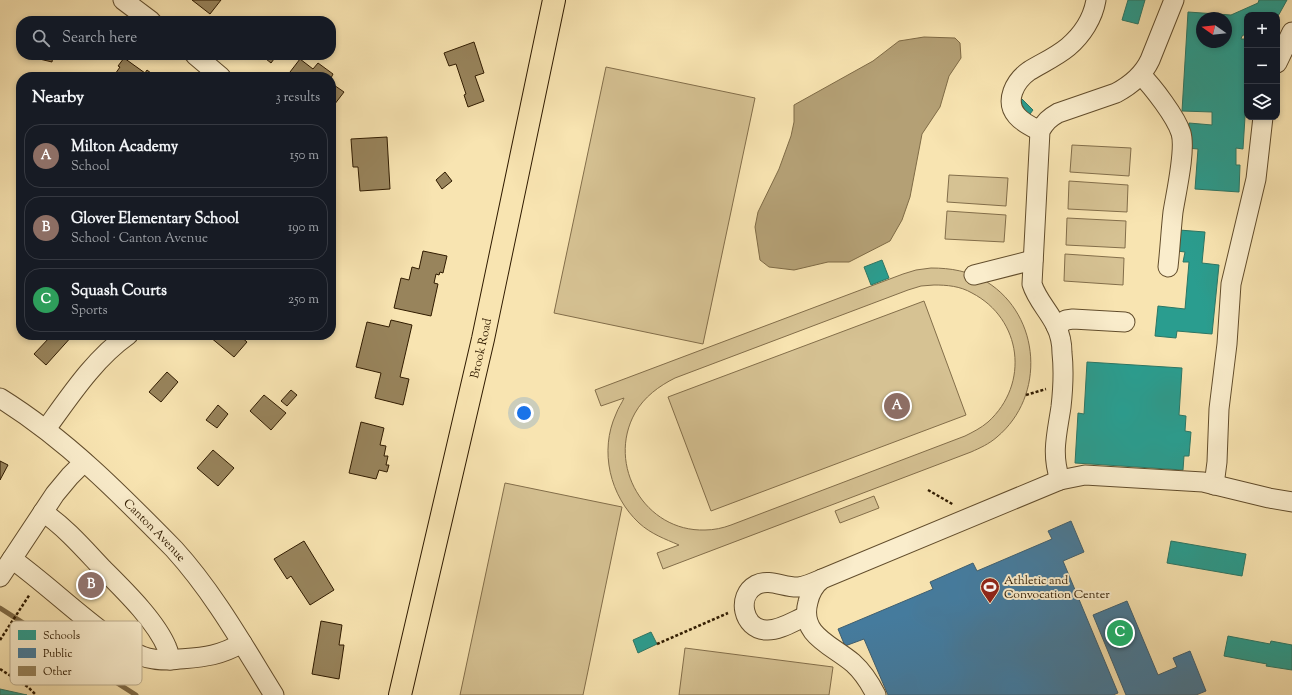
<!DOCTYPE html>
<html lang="en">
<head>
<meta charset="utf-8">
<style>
	:root { --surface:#171b24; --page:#20242c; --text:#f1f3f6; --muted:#9ea1a6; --line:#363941; --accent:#c59692 }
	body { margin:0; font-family:"Sorts Mill Goudy",serif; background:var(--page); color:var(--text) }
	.controls { position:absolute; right:12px; top:12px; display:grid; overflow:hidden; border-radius:8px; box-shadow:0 2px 6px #0003 }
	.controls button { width:36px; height:36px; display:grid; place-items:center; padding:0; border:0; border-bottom:1px solid var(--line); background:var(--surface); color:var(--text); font:20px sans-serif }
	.compass { position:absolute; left:1196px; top:12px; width:36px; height:36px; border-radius:50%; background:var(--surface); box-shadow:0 2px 6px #0003; rotate:284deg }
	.you { position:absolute; left:524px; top:413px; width:14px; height:14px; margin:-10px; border:3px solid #fff; border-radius:50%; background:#1a73e8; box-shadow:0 0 0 6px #1a73e833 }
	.badge { display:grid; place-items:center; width:26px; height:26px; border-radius:50%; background:var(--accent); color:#fff; font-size:13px; font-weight:700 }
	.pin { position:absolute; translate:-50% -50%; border:2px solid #fff; box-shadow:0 1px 4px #0006 }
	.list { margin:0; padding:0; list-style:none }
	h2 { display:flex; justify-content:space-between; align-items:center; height:52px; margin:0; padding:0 16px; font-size:17px }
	h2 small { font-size:13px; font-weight:400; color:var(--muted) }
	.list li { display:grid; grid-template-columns:26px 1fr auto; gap:12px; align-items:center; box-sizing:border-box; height:64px; margin:0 8px 8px; padding:0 8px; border:1px solid var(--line); border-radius:16px }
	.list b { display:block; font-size:15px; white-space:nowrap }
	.list p { margin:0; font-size:13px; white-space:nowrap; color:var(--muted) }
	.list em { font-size:13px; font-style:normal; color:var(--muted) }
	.icon { flex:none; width:22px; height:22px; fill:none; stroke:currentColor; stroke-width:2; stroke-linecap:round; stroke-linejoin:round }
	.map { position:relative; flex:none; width:1292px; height:695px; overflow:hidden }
	.search { position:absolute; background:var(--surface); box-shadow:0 2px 6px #0003; left:16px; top:16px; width:320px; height:44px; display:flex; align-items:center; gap:10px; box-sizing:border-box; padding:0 14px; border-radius:16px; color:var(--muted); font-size:15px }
	.panel { position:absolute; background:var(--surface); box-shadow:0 2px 6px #0003; left:16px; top:72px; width:320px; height:268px; border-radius:16px }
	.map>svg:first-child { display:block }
	.green { fill:#d6c293; stroke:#836e4a; fill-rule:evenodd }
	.water { fill:#b4a075; stroke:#7f6b46 }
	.schools { fill:#2a9d8f; stroke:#2c7664; fill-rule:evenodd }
	.public { fill:#457b9d; stroke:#3f5e6e }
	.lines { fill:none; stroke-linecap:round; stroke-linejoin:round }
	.stream { stroke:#7f6b46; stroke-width:5 }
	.building { fill:#98845c; stroke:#301b00 }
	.minor-casing { stroke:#624d2c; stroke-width:21 }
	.major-casing { stroke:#301b00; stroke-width:24 }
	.path { stroke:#301b00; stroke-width:2.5; stroke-dasharray:3 2; stroke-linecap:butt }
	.minor { stroke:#faedcc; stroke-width:19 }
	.major { stroke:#f8e4b1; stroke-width:22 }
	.labels { text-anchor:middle; stroke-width:4; stroke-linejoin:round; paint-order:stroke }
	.street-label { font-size:12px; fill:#301b00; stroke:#faedcc }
	.poi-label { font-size:12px; fill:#301b00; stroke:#faedcc; text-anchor:start }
	.key { fill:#faedcc; stroke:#bdae8f; stroke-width:1 }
	.key-label { font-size:11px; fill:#301b00 }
</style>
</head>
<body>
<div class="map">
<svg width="1292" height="695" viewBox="0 0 1292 695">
	<rect width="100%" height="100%" fill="#f8e4b1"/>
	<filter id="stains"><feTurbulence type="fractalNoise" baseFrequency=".005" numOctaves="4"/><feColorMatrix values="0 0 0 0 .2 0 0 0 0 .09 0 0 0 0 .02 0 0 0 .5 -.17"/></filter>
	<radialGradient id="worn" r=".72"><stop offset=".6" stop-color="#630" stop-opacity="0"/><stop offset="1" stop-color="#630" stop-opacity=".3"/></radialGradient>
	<g class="green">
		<path d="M606,67l149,31 -52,246 -149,-31z"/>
		<path d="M1072,145l59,3 -2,28 -59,-4z"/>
		<path d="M949,175l59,3 -2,28 -59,-4z"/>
		<path d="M1069,181l59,4 -1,27 -59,-3z"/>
		<path d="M947,211l59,4 -2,27 -59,-3z"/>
		<path d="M1067,218l59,3 -1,27 -59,-3z"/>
		<path d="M1065,254l59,4 -1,27 -59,-4z"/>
		<path d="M931,268c20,0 38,3 56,14 54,34 59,114 10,155 -8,7 -17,11 -26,15l-308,117 -6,-16 22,-8c-14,-6 -28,-11 -40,-22 -29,-27 -40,-72 -23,-109 2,-6 6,-11 8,-16l-23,8 -6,-16 308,-116 13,-4zM934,285c13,0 26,1 38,8 50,26 58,91 16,129 -7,6 -15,10 -23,14l-234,89c-8,3 -17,5 -26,5 -60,2 -99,-65 -70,-117 9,-16 24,-27 40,-35l233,-88 13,-4z"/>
		<path d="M924,301l42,114 -255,96 -43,-114z"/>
		<path d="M505,483l117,24 -39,188h-123z"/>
		<path d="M874,496l5,12 -39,15 -5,-12z"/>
		<path d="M685,648l148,19 -4,28h-150z"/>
	</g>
	<path class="water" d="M924,37l31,1 5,5 1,15 -12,18 -9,31 -18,27 -12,63 -8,23 -12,21 -41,21h-21l-34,8 -25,-3 -9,-7 -5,-33 3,-15 21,-43 12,-33 3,-14v-17l79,-44 26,-20z"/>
	<g class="schools">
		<path d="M1128,0h17l-7,24 -16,-4z"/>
		<path d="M1259,0h28l-10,18v-3h-30v18l-5,3 -1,3h6v46l-4,64 -7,-1v17h4l-1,27 -44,-3 3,-40 -11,-1 2,-25 23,2v-13l-30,-1 6,-99 43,3 27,-12zM1202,18h24v24h-24z"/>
		<path d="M1022,99l11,11 -9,12 -12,-12z"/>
		<path d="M1179,230l26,2 -3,31 17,2 -7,69 -35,-3 -1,7 -21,-2 3,-30 27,3 4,-47h-6l2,-10 -8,-1z"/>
		<path d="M882,260l7,18 -18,7 -7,-18z"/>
		<path d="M1087,362l95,6 -3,47 7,1 -1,15 6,1 -2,24h-5l-1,14 -108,-7 3,-50 6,1z"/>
		<path d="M1171,541l75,13 -4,22 -75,-13z"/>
		<path d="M651,632l6,12 -19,9 -5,-13z"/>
		<path d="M1228,636l42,8 1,-3 21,4v25l-26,-4 1,-2 -43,-8z"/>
		<path d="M0,689l27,6h-27z"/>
	</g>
	<g class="public">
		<path d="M1071,521l13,31 -21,9 55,132 -5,2h-225l-24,-56 -19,7 -7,-17 95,-40 -3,-7 43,-19 4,8 75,-32 -4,-8z"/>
		<path d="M1127,601l31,74 19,-8 -4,-9 17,-7 16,40 -10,4h-70l-33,-80z"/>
	</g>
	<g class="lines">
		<path class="stream" d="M0,608l136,87"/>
	</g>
	<g class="building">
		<path d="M192,0h29l-11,14z"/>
		<path d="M474,42l10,31 -9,3 9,25 -16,6 -4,-12 2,-1 -10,-30 -7,2 -5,-13z"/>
		<path d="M27,55h26l-1,7 -25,-6z"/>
		<path d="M261,55h16l-6,8z"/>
		<path d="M124,58l21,15 2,-3 9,7h-43l7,-10 -2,-1z"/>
		<path d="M300,59l13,10 5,-6 15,11 -2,4 -34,-1 -7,-5z"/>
		<path d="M331,83l13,9 -13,17z"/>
		<path d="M387,137l3,52 -30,2 -2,-24h-5l-2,-28z"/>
		<path d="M445,172l7,9 -10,8 -6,-9z"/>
		<path d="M423,251l24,5 -4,17 -3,-1 -1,3 -3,-1 -2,9 4,1 -7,32 -37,-8 7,-30 8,2 3,-13 7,2z"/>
		<path d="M391,320l21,5 -12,52 9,2 -6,26 -28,-7 6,-25 -25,-6 11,-45 22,5z"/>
		<path d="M47,335h26l-27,30 -12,-11 16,-17z"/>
		<path d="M211,335h28l8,7 -13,15 -24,-20z"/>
		<path d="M167,372l11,10 -17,20 -12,-10z"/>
		<path d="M291,390l6,5 -10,11 -6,-5z"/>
		<path d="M264,395l22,18 -15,17 -21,-19z"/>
		<path d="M218,405l10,9 -11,14 -11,-8z"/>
		<path d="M361,422l23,6 -4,17 6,1 -2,10h4l-2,9h3l-2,7 -8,-2 -3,9 -27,-6z"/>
		<path d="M213,450l21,18 -16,18 -21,-18z"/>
		<path d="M0,461l8,4 -8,15z"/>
		<path d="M304,541l30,49 -24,15 -19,-29 -4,3 -13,-20z"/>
		<path d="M321,621l21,4 -3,20h5l-5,34 -27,-5z"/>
	</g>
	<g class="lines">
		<g class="minor-casing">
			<g id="minor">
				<path d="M123,0l28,21"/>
				<path d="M195,55l26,22"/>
				<path d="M1277,63l15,-31"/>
				<path d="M1141,75c12,12 35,42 40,58 5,17 -5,60 -8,79 -2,18 -3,37 -5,55"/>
				<path d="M1040,131c-8,-4 -17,-8 -23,-15 -13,-15 -2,-35 12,-45 13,-8 27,-14 39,-24 14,-12 25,-29 28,-47"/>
				<path d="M974,275l59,-15"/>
				<path d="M1056,326l10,-6 7,-1 52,3"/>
				<path id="s1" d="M0,398c66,41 120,96 174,151 40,44 69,96 100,146"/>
				<path d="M46,429c24,-33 48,-70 82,-94"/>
				<path d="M1060,480c-9,-27 -3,-46 1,-73 2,-18 3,-36 1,-54 0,-9 -2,-19 -6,-27 -7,-15 -19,-26 -24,-42l8,-153c5,-9 9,-13 18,-18l58,-20c15,-8 27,-18 34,-33l24,-60"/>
				<path d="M1214,485l3,-23 2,-53 8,-65 4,-60 25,-105 7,-62"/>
				<path d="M43,512c23,16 41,37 60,57 21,21 53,52 64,79 2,4 2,8 3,12 29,-3 46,-2 72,-17"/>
				<path d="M12,559c33,24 63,53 96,77 11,7 22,16 34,20 9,4 19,4 28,4"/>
				<path d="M0,577l55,-83 15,-18 14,-14"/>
				<path d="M806,616c-12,5 -27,15 -40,14 -23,-1 -30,-34 -10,-45 14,-7 28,3 43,2 7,-1 16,-5 23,-8"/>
				<path d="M876,695c-6,-12 -13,-23 -23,-32 -21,-18 -54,-28 -45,-61 2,-9 6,-17 14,-23l238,-99 25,-5 118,7 66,16 23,4"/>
			</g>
		</g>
		<g class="major-casing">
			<g id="major">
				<path id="s2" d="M400,695l83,-356 71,-339"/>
			</g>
		</g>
		<g class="path">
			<path d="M1026,395l20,-6"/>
			<path d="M928,490l26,15"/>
			<path d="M0,640l30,-46"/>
			<path d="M657,644l71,-31"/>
			<path d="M0,669l28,18 8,8"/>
		</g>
		<use href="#minor" class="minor"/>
		<use href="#major" class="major"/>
	</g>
	<defs>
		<g id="stadium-pin" transform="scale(1)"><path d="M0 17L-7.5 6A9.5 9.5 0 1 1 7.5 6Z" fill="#8f2418" stroke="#faedcc"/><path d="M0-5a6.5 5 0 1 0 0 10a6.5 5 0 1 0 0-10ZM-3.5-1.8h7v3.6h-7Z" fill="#fff"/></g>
	</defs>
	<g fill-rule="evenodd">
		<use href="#stadium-pin" x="990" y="587"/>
	</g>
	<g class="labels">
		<g class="street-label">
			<text dy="4" stroke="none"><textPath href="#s2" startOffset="356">Brook Road</textPath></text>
			<text dy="4" stroke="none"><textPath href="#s1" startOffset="204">Canton Avenue</textPath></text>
		</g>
		<g class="poi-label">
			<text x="1004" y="584">Athletic and<tspan x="1004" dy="14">Convocation Center</tspan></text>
		</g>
	</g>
	<rect x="10" y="621" width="132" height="64" rx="6" class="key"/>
	<rect x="18" y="630" width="18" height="10" fill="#2a9d8f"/>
	<rect x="18" y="648" width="18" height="10" fill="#457b9d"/>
	<rect x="18" y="666" width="18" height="10" fill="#98845c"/>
	<g class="key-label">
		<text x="43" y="639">Schools</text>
		<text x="43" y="657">Public</text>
		<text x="43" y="675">Other</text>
	</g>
	<rect width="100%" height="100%" filter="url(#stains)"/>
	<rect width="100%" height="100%" fill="url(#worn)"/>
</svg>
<div class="controls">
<button>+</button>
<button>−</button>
<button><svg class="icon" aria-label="layers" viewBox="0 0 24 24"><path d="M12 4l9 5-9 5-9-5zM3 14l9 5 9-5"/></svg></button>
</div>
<svg class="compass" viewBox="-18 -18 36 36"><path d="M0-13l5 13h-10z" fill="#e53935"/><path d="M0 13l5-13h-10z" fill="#9ea1a6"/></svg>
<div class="you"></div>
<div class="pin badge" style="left:897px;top:406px;background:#8d6e63">A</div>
<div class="pin badge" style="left:91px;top:585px;background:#8d6e63">B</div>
<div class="pin badge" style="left:1120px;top:633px;background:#2e9e5b">C</div>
<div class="search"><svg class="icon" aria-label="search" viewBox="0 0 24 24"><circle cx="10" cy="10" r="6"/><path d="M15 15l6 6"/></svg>Search here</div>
<section class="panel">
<h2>Nearby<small>3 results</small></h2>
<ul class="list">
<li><span class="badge" style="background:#8d6e63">A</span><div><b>Milton Academy</b><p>School</p></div><em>150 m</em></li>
<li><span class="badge" style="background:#8d6e63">B</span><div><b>Glover Elementary School</b><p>School · Canton Avenue</p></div><em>190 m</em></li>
<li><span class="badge" style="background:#2e9e5b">C</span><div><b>Squash Courts</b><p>Sports</p></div><em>250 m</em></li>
</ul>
</section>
</div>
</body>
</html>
